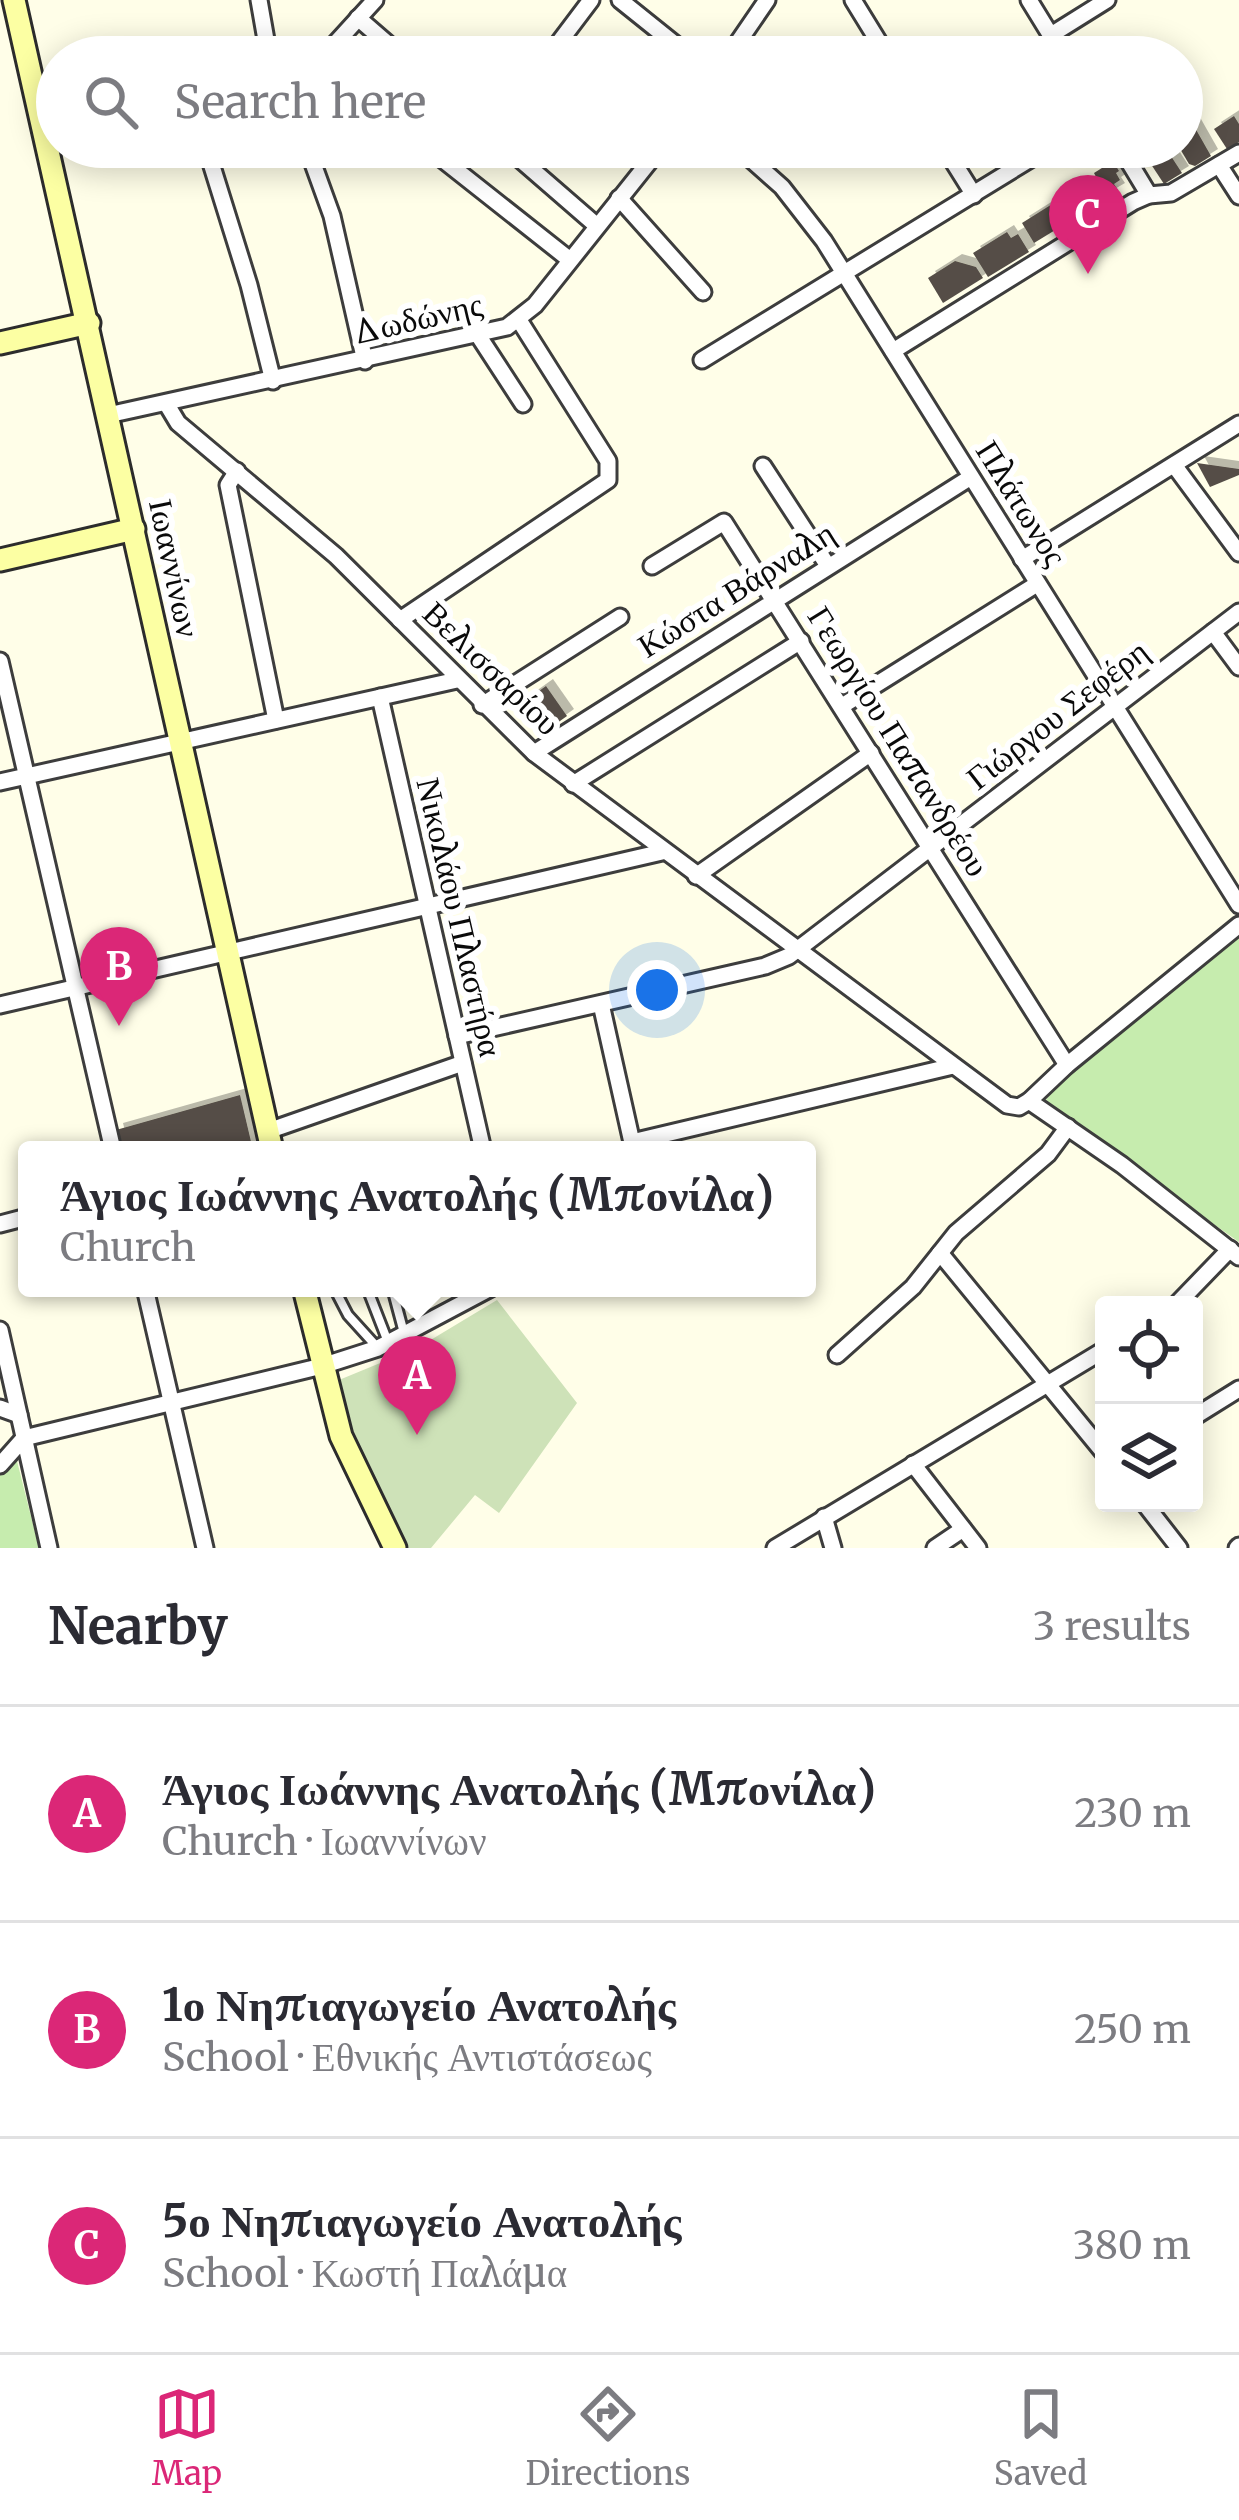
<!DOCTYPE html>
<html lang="en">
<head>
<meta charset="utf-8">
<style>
	:root { --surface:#fff; --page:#f2f2f3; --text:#2b2b33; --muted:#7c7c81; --line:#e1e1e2; --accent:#db2777 }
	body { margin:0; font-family:Merriweather,serif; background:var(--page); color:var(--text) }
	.controls { position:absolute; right:36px; bottom:36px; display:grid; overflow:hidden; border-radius:12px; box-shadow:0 6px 30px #0003 }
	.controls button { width:108px; height:108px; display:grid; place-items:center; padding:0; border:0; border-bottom:3px solid var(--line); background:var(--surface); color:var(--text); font:60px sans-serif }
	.you { position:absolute; left:657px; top:990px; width:42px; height:42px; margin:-30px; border:9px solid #fff; border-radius:50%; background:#1a73e8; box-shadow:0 0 0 18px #1a73e833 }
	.badge { display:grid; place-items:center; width:78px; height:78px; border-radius:50%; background:var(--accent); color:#fff; font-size:39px; font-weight:700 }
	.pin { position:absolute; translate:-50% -99px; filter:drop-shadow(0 3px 6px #0008) }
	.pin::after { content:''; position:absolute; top:63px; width:42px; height:36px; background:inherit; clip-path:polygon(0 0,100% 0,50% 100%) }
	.popup { position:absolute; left:18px; top:1141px; width:798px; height:156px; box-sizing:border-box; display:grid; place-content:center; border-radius:12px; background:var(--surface); filter:drop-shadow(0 3px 9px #0005); font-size:39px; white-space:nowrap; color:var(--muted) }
	.popup b { font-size:45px; color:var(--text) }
	.popup::after { content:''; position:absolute; left:50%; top:100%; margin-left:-24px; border:24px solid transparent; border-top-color:var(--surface) }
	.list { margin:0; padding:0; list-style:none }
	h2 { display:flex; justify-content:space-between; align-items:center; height:156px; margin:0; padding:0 48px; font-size:51px }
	h2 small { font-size:39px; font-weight:400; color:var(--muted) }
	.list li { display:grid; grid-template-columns:78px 1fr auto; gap:36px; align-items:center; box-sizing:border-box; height:216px; padding:0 48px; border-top:3px solid var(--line) }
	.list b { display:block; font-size:45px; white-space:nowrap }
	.list p { margin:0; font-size:39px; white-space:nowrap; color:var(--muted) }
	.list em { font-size:39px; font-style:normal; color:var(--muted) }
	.icon { flex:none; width:66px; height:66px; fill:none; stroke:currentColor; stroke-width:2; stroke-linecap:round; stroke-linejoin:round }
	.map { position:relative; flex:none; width:1239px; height:1548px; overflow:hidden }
	.search { position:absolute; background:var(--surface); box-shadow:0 6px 30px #0003; left:36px; right:36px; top:36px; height:132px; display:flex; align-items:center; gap:30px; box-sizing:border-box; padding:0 42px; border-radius:66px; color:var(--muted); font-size:45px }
	.sheet { height:804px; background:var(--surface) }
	nav { display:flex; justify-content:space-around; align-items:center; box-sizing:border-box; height:168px; border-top:3px solid var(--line); background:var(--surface); font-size:33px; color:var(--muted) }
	nav a { display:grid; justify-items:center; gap:6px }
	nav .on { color:var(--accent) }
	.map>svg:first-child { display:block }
	.green { fill:#c6ecae }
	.cemetery { fill:#cee2b8 }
	.building { fill:#544d46; filter:url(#shadow) }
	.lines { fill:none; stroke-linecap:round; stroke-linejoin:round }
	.lane-casing { stroke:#3d3d3d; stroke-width:14 }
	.street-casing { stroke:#3d3d3d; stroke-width:21 }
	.secondary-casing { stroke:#2c2c2c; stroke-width:27 }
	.lane { stroke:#fff; stroke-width:8 }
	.street { stroke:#fff; stroke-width:15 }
	.secondary { stroke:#fcffa3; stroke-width:21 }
	.labels { text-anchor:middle; stroke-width:12; stroke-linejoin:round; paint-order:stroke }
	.street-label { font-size:33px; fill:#0a0a0a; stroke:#fff }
</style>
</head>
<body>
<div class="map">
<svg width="1239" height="1548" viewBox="0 0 1239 1548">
	<defs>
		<filter id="shadow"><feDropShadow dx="7" dy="-7" stdDeviation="0" flood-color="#0004"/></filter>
	</defs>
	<rect width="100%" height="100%" fill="#fffee8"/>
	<g class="green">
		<path d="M1239,932v310l-191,-135 -3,-6 22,-28z"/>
		<path d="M16,1457l23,91h-39v-74z"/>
	</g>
	<path class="cemetery" d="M497,1300l80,103 -78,110 -24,-18 -44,53h-22l-55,-107 -15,-61 80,-33z"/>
	<g class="building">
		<path d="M1234,116l5,8v18l-12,7 -13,-20z"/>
		<path d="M1190,119l21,37 -16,10 -6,-2 -10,-17 3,-23z"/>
		<path d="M1165,147l17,26 -18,11 -23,-35z"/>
		<path d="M1113,161l6,10 -3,2 4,7 -6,4 4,6 -31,18 -4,-7 -5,2 -4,-8 24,-14 -4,-8z"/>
		<path d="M1057,201l13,20 -36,22 -12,-20z"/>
		<path d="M1007,232l4,6 7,-4 11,18 -41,25 -15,-24z"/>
		<path d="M955,261l21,6 7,11 -40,25 -15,-25z"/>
		<path d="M1197,463l42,6v6l-29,12z"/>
		<path d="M546,686l21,30 -21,15 -21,-30z"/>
		<path d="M240,1095l13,55h-132l-5,-20z"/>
	</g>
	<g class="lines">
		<g class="lane-casing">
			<g id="lane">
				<path d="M334,1288l14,27 29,32"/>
				<path d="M367,1288l21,54"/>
				<path d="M392,1288l12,45"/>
			</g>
		</g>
		<g class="street-casing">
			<g id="street">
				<path d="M259,0l10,57"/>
				<path d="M620,0l71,57"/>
				<path d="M853,0l35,57"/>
				<path d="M1029,0l35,57"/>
				<path d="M358,18l45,39"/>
				<path d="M1051,35l56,-35"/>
				<path d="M323,57l52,-57"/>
				<path d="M548,57l43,-57"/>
				<path d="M728,57l39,-57"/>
				<path d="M206,147l43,138 24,96"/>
				<path d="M307,147l25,69 33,145"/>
				<path d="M427,147l143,113"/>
				<path d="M506,147l91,79"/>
				<path d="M737,147l45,40 42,54 415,664"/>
				<path d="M944,147l30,48"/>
				<path d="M1120,147l29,48"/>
				<path d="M1219,165l20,31"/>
				<path d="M619,198l84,94"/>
				<path d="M478,335l45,69"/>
				<path d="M893,351l240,-149 16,-7 22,-2 68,-40"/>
				<path d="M702,360l348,-213"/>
				<path d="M166,403l12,20 158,133 198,197 473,352 12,2 10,-6 38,-36 172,-140"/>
				<path d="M108,415l399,-88 28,-22 126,-158"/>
				<path d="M1174,465l65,88"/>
				<path d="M763,466l65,100"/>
				<path d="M237,471l-9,14 48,235"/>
				<path d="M1022,559l217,-135"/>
				<path d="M652,566l72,-44 343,543"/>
				<path d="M400,620l208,-140v-19l-89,-141"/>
				<path d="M1213,632l26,35"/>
				<path d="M0,661l113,489"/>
				<path d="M380,697l103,453"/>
				<path d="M482,705l138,-88"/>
				<path d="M842,706l195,-122"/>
				<path d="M534,753l437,-276"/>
				<path d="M0,782l457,-102"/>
				<path d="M573,784l228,-143"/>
				<path d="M696,876l175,-123"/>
				<path d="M601,1004l32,143"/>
				<path d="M0,1005l662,-153"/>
				<path d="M457,1036l308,-70 24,-10 450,-344"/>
				<path d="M1029,1101l93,64 117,92"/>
				<path d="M268,1131l195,-68"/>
				<path d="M632,1142l321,-76"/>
				<path d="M0,1224l27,-7"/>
				<path d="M940,1253l164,200"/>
				<path d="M145,1288l60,260"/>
				<path d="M1176,1305l54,-56"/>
				<path d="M0,1330l49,218"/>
				<path d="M837,1355l76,-68 43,-54 92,-79 20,-27"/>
				<path d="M0,1408l19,7"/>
				<path d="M1194,1417l45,-28"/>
				<path d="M913,1464l65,84"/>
				<path d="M0,1465l24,-27 298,-72 56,-18 113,-60"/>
				<path d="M1144,1503l35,45"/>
				<path d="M824,1517l9,31"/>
				<path d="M775,1548l329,-198"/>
				<path d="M935,1548l28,-19"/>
				<path d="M1237,1548l2,-2"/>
			</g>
		</g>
		<g class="secondary-casing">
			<g id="secondary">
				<path d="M14,0l258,1150"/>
				<path d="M0,343l89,-20"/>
				<path d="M0,560l134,-31"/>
				<path d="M304,1288l37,148 54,112"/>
			</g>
		</g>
		<use href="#lane" class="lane"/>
		<use href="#street" class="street"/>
		<use href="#secondary" class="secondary"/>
	</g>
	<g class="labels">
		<g class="street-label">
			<text transform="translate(417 318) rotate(-13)" y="12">Δωδώνης</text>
			<text transform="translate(1022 503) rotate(58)" y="12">Πλάτωνος</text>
			<text transform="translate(175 568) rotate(78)" y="12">Ιωαννίνων</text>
			<text transform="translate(736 589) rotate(-32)" y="12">Κώστα Βάρναλη</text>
			<text transform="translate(492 668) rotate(44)" y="12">Βελισσαρίου</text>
			<text transform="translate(1057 714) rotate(-38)" y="12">Γιώργου Σεφέρη</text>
			<text transform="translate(899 741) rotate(58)" y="12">Γεωργίου Παπανδρέου</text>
			<text transform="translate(460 917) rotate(77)" y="12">Νικολάου Πλαστήρα</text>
		</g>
	</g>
</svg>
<div class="controls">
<button><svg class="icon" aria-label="locate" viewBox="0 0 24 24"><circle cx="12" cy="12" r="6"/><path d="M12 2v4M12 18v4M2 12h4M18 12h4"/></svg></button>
<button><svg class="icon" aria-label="layers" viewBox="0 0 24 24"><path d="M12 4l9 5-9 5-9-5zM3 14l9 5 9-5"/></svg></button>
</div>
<div class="you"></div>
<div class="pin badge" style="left:417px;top:1435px">A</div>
<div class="popup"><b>Άγιος Ιωάννης Ανατολής (Μπονίλα)</b>Church</div>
<div class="pin badge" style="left:119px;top:1026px">B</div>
<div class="pin badge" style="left:1088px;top:274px">C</div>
<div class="search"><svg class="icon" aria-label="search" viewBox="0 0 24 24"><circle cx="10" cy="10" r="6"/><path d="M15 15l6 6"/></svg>Search here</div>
</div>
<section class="sheet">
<h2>Nearby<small>3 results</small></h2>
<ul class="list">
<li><span class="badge">A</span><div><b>Άγιος Ιωάννης Ανατολής (Μπονίλα)</b><p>Church · Ιωαννίνων</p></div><em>230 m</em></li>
<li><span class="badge">B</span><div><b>1ο Νηπιαγωγείο Ανατολής</b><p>School · Εθνικής Αντιστάσεως</p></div><em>250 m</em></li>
<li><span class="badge">C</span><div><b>5ο Νηπιαγωγείο Ανατολής</b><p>School · Κωστή Παλάμα</p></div><em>380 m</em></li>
</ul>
</section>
<nav>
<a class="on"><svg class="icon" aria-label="map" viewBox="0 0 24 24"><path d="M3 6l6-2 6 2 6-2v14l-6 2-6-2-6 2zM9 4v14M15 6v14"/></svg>Map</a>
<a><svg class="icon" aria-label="directions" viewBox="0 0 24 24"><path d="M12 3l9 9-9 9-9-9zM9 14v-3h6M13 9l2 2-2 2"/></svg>Directions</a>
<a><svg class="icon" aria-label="saved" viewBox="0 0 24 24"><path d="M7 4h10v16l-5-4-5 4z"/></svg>Saved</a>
</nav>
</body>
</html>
